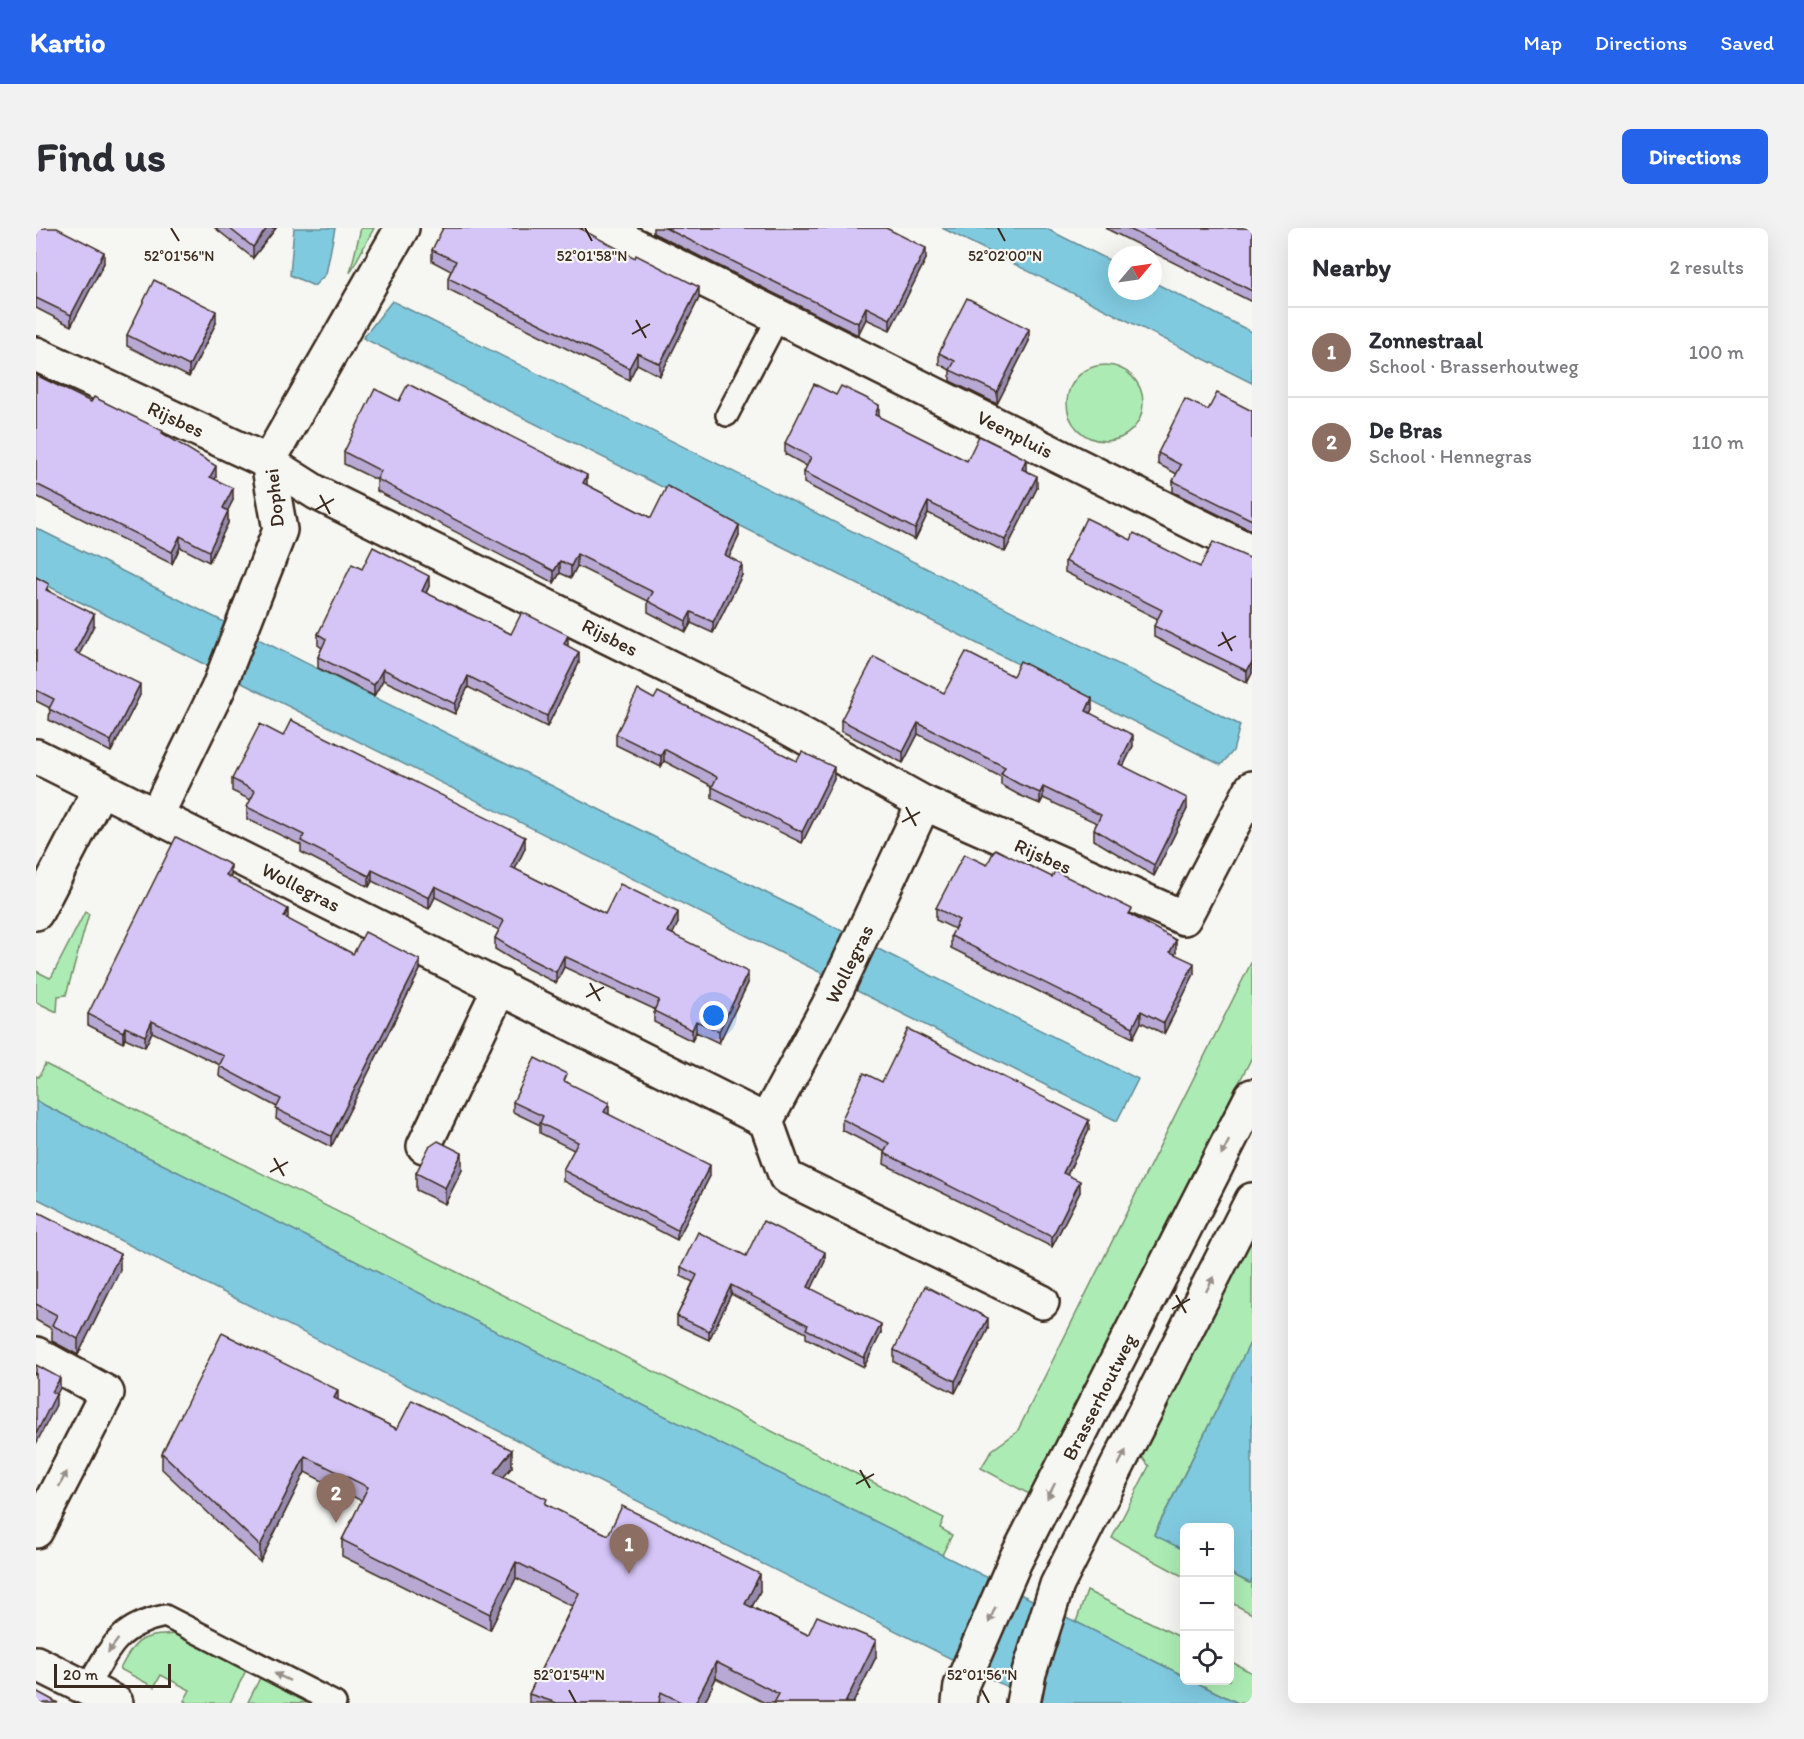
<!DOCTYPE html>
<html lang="en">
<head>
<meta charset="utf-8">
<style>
	:root { --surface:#fff; --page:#f2f2f3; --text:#2b2b33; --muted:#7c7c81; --line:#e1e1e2; --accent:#2563eb }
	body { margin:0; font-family:Itim,sans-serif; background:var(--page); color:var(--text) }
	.controls { position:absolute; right:18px; bottom:18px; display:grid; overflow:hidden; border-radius:9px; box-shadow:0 6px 24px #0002 }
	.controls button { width:54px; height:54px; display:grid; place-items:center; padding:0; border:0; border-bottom:2px solid var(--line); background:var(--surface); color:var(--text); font:30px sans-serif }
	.compass { position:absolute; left:1072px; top:18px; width:54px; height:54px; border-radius:50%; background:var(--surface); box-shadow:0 6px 24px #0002; rotate:61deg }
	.scale { position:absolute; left:18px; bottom:15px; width:117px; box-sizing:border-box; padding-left:6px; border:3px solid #3b2a1e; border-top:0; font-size:16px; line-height:21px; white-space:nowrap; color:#3b2a1e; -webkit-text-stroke:4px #f6f6f2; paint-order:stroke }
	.you { position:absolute; left:678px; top:788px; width:21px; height:21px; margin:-15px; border:4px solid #fff; border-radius:50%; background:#1a73e8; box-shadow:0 0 0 9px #1a73e833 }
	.badge { display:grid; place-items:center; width:39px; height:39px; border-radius:50%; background:var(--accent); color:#fff; font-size:20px; font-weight:700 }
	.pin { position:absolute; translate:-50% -50px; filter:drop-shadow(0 2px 3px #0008) }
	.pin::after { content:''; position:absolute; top:32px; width:21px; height:18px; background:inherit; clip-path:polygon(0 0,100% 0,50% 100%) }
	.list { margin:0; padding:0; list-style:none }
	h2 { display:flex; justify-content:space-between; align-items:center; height:78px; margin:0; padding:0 24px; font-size:26px }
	h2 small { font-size:20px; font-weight:400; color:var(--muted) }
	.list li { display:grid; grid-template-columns:39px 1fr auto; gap:18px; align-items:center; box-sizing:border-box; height:90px; padding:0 24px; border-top:2px solid var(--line) }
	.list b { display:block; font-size:22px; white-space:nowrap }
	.list p { margin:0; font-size:20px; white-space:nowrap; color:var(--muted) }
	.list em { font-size:20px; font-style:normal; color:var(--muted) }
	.icon { flex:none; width:33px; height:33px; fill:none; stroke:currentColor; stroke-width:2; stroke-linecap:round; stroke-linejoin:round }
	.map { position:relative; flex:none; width:1216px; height:1475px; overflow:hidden; border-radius:9px }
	header { display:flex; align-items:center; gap:36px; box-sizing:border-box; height:84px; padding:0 30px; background:var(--accent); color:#fff }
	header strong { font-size:28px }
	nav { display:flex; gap:33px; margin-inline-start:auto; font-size:21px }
	.intro { display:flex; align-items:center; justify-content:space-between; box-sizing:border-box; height:144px; padding:0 36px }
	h1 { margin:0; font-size:42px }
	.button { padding:15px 27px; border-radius:9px; background:var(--accent); color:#fff; font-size:21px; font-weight:700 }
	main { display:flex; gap:36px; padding:0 36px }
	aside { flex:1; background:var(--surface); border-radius:9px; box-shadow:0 6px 24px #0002 }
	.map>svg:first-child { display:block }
	.green { fill:#acecb4; stroke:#748b69; stroke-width:1.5 }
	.water { fill:#80cae0; stroke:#648a92; stroke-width:1.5 }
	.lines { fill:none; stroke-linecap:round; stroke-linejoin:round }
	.service-casing { stroke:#3b2a1e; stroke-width:26 }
	.minor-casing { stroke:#3b2a1e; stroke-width:38 }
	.secondary-casing { stroke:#3b2a1e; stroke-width:38 }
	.service { stroke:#f6f6f2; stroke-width:21 }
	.minor { stroke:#f6f6f2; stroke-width:33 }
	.secondary { stroke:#f6f6f2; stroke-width:33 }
	.wall { fill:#b7a9d4; stroke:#3b2a1e; stroke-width:1.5 }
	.shaded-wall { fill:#958aac; stroke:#3b2a1e; stroke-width:1.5 }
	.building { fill:#d5c5f6; stroke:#3b2a1e; stroke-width:1.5 }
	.oneway { fill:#989088 }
	.ticks { fill:none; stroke:#3b2a1e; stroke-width:2 }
	.labels { text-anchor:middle; stroke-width:4.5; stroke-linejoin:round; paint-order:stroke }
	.street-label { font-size:20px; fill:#3b2a1e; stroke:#f6f6f2 }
	.ticks-label { font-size:15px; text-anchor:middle; fill:#3b2a1e; stroke:#f6f6f2; stroke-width:4.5; stroke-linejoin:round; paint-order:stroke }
</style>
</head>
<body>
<header>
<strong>Kartio</strong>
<nav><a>Map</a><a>Directions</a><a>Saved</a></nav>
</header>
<div class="intro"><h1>Find us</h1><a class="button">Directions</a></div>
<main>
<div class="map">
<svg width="1216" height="1475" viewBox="0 0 1216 1475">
	<rect width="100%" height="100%" fill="#f6f6f2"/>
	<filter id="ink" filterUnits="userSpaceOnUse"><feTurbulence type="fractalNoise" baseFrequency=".0167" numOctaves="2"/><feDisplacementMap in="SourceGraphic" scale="12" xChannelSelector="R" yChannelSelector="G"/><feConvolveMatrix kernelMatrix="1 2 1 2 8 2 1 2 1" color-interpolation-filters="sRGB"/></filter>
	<g filter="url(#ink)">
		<g class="green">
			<path d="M325,0h13l-24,45z"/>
			<circle cx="1069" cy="175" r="38"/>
			<path d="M49,684l4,2 -23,81 -8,1 -1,16 -21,-10v-31l14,7 2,-2z"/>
			<path d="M1216,733v96l-223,437 -48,-26 11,-18 25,-18z"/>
			<path d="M9,836l899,454 -4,10 12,7 -10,20 -906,-454v-25l3,1z"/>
			<path d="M1216,999v112l-98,195 30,16v27l-72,-39 37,-72 -10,-13z"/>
			<path d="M1194,1345l19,10 3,-4v35l-22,-12z"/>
			<path d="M1051,1363l97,48v37l-108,-54z"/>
			<path d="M141,1406l70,34 -17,35h-42l-4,-2 6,-11 -29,-15 -7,12 -34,-18c17,-32 21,-33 57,-35z"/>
			<path d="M1194,1433l22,12v30h-14l-45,-22 37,-1z"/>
			<path d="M225,1448l56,27 -69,-1z"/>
		</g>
		<g class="water">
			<path d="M258,0h41l-9,46 -12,12 -24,-11z"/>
			<path d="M906,0h103l72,36v27h36v-9l99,50v51z"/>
			<path d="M356,73l848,424 -7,26 -12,14 -858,-427z"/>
			<path d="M0,300c367,184 735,365 1102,551l-21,42 -1081,-541z"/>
			<path d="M0,873l1148,575v4l9,1 45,22h-199l-1003,-505z"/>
			<path d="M1216,1111v240l-2,4 -20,-10v-45h-46v22l-30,-15z"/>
		</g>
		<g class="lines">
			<g class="service-casing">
				<g id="service">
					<path d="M691,187l52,-99"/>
					<path d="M50,1461c24,-40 30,-63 79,-73l170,87"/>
				</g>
			</g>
			<g class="minor-casing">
				<g id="minor">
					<path d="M564,0l652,324"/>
					<path d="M0,126l232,108 49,31 441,218 166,92 260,115 68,-130"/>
					<path d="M0,528l730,365 20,56 256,125"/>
					<path d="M121,586l61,-125 62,-159 -12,-68 134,-234"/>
					<path d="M0,685l65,-125"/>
					<path d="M730,893l66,-122 92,-196"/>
					<path d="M388,918l76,-159"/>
					<path d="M0,1126l71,39 -71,138"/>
					<path d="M0,1435l80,40"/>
				</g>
			</g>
			<g class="secondary-casing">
				<g id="secondary">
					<path d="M923,1475l2,-17 54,-125 237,-465"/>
					<path d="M987,1475l6,-30 28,-88 195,-385"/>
				</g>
			</g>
			<use href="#service" class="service"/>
			<use href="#minor" class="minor"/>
			<use href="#secondary" class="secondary"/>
		</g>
		<g class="wall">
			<path d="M0,0l68,35 -33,63 -35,-18z"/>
			<path d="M179,0h61l-23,30z"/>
			<path d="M617,0h233l40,31 -36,71 -24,-11 -8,16 -205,-102z"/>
			<path d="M1069,0h147v74z"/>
			<path d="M396,22l267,48 -39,78 -23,-12 -8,16 -181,-91v-11l3,-7 -19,-10z"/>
			<path d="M180,95l-27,54 -62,-31v-11z"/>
			<path d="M993,113l-32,63 -47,-23v-11l-11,-6v-11z"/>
			<path d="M0,147l55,27 72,32 53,43 -1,2 18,21 -6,11 1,12 -19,39 -29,-15 -8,17 -136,-68z"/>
			<path d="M363,173l188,84 64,33 88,18 -10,21 13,18 -29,58 -22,-10 -5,9 -38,-20v-11l-71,-35 -6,12 -11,-5 -6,10 -177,-92v-11l-33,-16v-12z"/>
			<path d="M1172,182l44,1v120l-79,-39v-11l4,-7 -19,-10v-11z"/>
			<path d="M843,189l88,44 59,10 11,17 -32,64 -77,-39 -13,27 -111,-57v-11l3,-6 -22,-12v-11z"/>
			<path d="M1095,312l69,27 52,-8v114l-5,10 -93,-46v-11l4,-7 -93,-47v-11z"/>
			<path d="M326,341l67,17 -3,7 85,41 57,13 11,16 -32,64 -79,-40 -13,27 -72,-34 -9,16 -56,-28v-11l4,-9 -4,-3v-11z"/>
			<path d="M0,349l13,14 45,34 -15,29 61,41 -29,57 -62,-32 1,-12 -14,-7z"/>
			<path d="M977,448l79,33 -2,4 43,33 -10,20 64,43 -33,67 -60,-36v-11l3,-6 -54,-25 -3,6 -21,-9 -18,-10v-8l-83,-43 -15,29 -62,-32v-11z"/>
			<path d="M618,471l180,80 -32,64 -90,-45v-12l-48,-25 -3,6 -45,-22v-11z"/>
			<path d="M247,508l242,112 -10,21 90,45 73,9 -6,11 76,49 -29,60 -23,-11 -4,9 -38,-19v-13l-90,-42 -8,16 -28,-14 -33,-20v-11l4,-8 -64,-33 -6,12 -57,-28 -3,6 -68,-35v-7l-54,-26v-12l4,-7 -19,-9v-12z"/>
			<path d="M951,637l145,50 44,37 -1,2 19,20 -30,60 -23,-12 -8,16 -182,-90v-12l4,-7 -19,-9v-12z"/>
			<path d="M195,648l-1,2 58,42 65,34 67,16 -89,177 -55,-28 1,-12 -58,-31 1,-11 -68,-33 -7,15 -20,-9 -2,5 -35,-18v-11z"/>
			<path d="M531,854l41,32 102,62 -33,64 -114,-59v-11l11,-20 -34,-17v-8l-27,-13v-10z"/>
			<path d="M846,854l207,48 -22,45 13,17 -28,55 -168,-83 1,-12 -43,-22v-11z"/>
			<path d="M426,942l-17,34 -29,-14v-17z"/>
			<path d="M0,983l84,59 -42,85 -26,-14v-12l-16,-9z"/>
			<path d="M710,1028l79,5 -14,28 70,44 -17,34 -58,-29v-5l-75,-39 -22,46 -32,-15v-9l16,-34 -12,-6v-9z"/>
			<path d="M952,1101l-33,64 -61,-31v-12z"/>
			<path d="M302,1172l59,29 115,38 -9,10 44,28 61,30 152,56 -8,16 56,28 68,22 -23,46h-88l-49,-25 -12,25h-175v-9l43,-88 -56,-28 -26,52 -148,-74v-16l20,-39 -57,-29 -45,90 -98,-93v-16z"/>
		</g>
		<g class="shaded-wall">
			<path d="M231,0h9l-23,30v-11z"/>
			<path d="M890,20v11l-36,71v-11z"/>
			<path d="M68,24v11l-33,63v-11z"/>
			<path d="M663,59v11l-39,78v-12z"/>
			<path d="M830,79v12l-8,16v-12z"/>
			<path d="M180,83v12l-27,54v-11z"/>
			<path d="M993,101v12l-32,63v-12z"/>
			<path d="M601,125v11l-8,16v-12z"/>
			<path d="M843,177v11l-4,10v-11z"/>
			<path d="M990,231v11l-4,10v-11z"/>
			<path d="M180,238v11l-6,11v-11z"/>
			<path d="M551,247v11l-4,-3z"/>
			<path d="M1001,248v12l-32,64v-12z"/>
			<path d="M197,260v12l-10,20v-12z"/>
			<path d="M892,274v11l-13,27v-11z"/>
			<path d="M192,283v12l-19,39v-11z"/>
			<path d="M703,297v11l-14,30v-11z"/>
			<path d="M144,308v11l-8,17v-12z"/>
			<path d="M541,326v12l-6,12v-12z"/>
			<path d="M524,333v12l-6,10v-12z"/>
			<path d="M706,336v11l-29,58v-11z"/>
			<path d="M393,348v10l-7,16v-11z"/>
			<path d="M655,384v11l-5,9v-11z"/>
			<path d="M58,386v11l-19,38v-11z"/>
			<path d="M532,407v11l-4,9v-11z"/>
			<path d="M543,424v11l-32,64v-11z"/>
			<path d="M1216,434v11l-5,10v-12z"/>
			<path d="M347,441v11l-9,16v-11z"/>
			<path d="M432,448v11l-13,27v-10z"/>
			<path d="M104,456v11l-29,57v-11z"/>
			<path d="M1056,470v11l-6,13v-11z"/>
			<path d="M882,495v11l-15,29v-11z"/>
			<path d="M1097,507v11l-14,29v-11z"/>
			<path d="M628,521v12l-3,6v-11z"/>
			<path d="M798,539v12l-32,64v-11z"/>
			<path d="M1007,559v11l-3,6v-11z"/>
			<path d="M1151,570v11l-33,67v-11z"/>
			<path d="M489,609v11l-14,30v-11z"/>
			<path d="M195,637v11l-5,10v-11z"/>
			<path d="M336,642v11l-3,6v-11z"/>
			<path d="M399,658v11l-6,12v-11z"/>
			<path d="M252,681v10l-4,-2z"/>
			<path d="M642,684v11l-10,21v-12z"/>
			<path d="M1140,712v12l-6,11v-11z"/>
			<path d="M528,728v11l-8,16v-11z"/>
			<path d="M384,732v10l-89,177v-11z"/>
			<path d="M1158,735v11l-30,60v-11z"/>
			<path d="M712,744v11l-29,60v-12z"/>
			<path d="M1105,783v11l-8,16v-11z"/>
			<path d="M116,793v11l-7,15v-11z"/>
			<path d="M660,793v11l-4,9v-11z"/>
			<path d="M89,799v11l-2,5v-11z"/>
			<path d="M573,875v11l-5,9v-11z"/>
			<path d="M1053,892v10l-26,53v-10z"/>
			<path d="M426,925v17l-17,34v-16z"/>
			<path d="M674,937v11l-33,64v-10z"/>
			<path d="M1044,953v11l-28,55v-10z"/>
			<path d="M789,1024v9l-17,35v-9z"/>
			<path d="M84,1026v16l-42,85v-16z"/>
			<path d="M695,1057v9l-22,46v-9z"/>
			<path d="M952,1090v11l-33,64v-12z"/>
			<path d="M845,1096v9l-17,34v-9z"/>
			<path d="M24,1150v10l-4,8v9l-20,39v-10l16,-42z"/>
			<path d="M302,1162v17l-4,-9z"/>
			<path d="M476,1222v17l-18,22v-16z"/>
			<path d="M269,1228v16l-45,90v-16z"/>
			<path d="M480,1334v16l-26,52v-16z"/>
			<path d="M724,1346v17l-15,29v-16z"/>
			<path d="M840,1412v17l-23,46h-8z"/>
			<path d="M680,1434v16l-12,25h-9z"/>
		</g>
		<g class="building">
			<path d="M0,0h21l47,24 -33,63 -35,-17z"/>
			<path d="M193,0h38l-14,19z"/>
			<path d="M407,0h136l56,30 1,-3 63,32 -39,77 -23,-11 -8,15 -181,-90 8,-17 -24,-11z"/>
			<path d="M629,0h221l40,20 -36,71 -24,-12 -8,16z"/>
			<path d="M1091,0h125v63z"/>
			<path d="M118,52l62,31 -27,55 -62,-31z"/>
			<path d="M931,70l62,31 -32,63 -47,-22 5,-9 -16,-8z"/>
			<path d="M0,147l55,27 3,-5 69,34 -1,2 54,33 -6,11 23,11 -10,20 5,3 -19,40 -29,-15 -8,16 -136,-68z"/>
			<path d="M372,156l179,91 -4,8 68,35 16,-32 72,39 -14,30 17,9 -29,58 -22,-10 -5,9 -38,-20 5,-9 -76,-38 -6,12 -11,-5 -6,10 -177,-92 4,-8 -37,-19 31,-63 24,12z"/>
			<path d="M778,156l22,11 5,-9 23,11 15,8 -4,10 92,46 12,-25 47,23 -4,10 15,7 -32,64 -77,-38 -13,27 -111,-57 7,-15 -26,-14z"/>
			<path d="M1181,165l35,18v109l-79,-39 8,-16 -23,-12 27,-54 23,11z"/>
			<path d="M1050,290l45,22 3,-7 66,34 13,-25 39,17v103l-5,9 -93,-45 8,-16 -97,-49z"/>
			<path d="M337,319l56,29 -7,15 89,43 11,-22 46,23 -4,9 15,8 -32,64 -79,-40 -13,28 -72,-35 -9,16 -56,-28 8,-18 -8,-5 34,-70 10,5z"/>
			<path d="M0,349l13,7 -3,6 48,24 -19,38 65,32 -29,57 -62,-32 5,-10 -18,-9z"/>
			<path d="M930,424l47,24 7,-15 72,37 -6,13 47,24 -14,29 68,34 -33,67 -60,-36 7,-14 -58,-28 -3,6 -21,-9 -18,-10 4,-7 -87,-44 -15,29 -62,-32 33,-63 70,36z"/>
			<path d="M602,462l16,9 4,-7 139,69 5,-9 32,15 -32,65 -90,-45 5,-10 -53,-28 -3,7 -45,-22z"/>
			<path d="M255,492l234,117 -14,30 94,47 15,-30 58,28 -10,20 80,40 -29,59 -23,-10 -4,9 -38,-19 5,-11 -95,-44 -8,16 -28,-14 -33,-20 9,-17 -69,-35 -6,12 -57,-28 -3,6 -68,-35 3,-6 -57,-28 8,-16 -23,-12 28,-55 23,12z"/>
			<path d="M140,609l55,28 -5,10 62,34 -4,8 69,37 12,-22 55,28 -89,176 -55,-27 5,-10 -62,-33 5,-10 -72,-35 -7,15 -20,-9 -2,5 -35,-18z"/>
			<path d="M959,621l57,28 3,-6 77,38 -3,5 47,26 -6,12 24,11 -30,60 -23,-12 -8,16 -182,-91 8,-16 -23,-12 28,-54 23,11z"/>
			<path d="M872,801l181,91 -26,53 17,8 -28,56 -168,-84 5,-10 -47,-24 22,-46 18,9z"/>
			<path d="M499,830l32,16 -3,7 45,22 -5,9 106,53 -33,65 -114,-60 15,-28 -38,-19 3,-7 -30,-14z"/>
			<path d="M402,913l24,12 -17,35 -29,-15 13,-26z"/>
			<path d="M0,983l84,43 -42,85 -26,-14 5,-10 -21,-11z"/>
			<path d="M727,993l62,31 -17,35 73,37 -17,34 -58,-29 2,-4 -77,-40 -22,46 -32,-15 20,-41 -16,-8 17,-35 48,24z"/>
			<path d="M889,1058l63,32 -33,63 -61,-31z"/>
			<path d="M186,1105l116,57 -4,8 63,31 15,-29 100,50 -18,23 53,26 -2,5 63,31 14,-29 138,68 -15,30 63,31 9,-19 59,24 -31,63h-71l5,-9 -63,-32 -21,41h-12l-22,-11 -2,11h-102l-28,-9 50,-101 -63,-31 -26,52 -148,-74 26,-53 -63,-31 -45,90 -98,-93z"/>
			<path d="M0,1137l24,13 -8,14 4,2 -20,40z"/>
			<path d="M0,1463l22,12h-22z"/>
		</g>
		<defs><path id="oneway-solid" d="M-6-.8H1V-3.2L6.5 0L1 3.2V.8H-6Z" transform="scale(1.5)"/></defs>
		<g class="oneway">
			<use href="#oneway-solid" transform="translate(1189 920) rotate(117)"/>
			<use href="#oneway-solid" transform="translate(1174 1056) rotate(-63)"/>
			<use href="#oneway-solid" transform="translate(1086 1230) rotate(-63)"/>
			<use href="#oneway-solid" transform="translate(27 1251) rotate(-63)"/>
			<use href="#oneway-solid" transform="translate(1015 1263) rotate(117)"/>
			<use href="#oneway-solid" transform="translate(956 1387) rotate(113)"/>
			<use href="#oneway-solid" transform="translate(77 1418) rotate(127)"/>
			<use href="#oneway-solid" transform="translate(246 1449) rotate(-154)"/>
		</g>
	</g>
	<path class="ticks" d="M135,0l8,13M549,0l7,13M962,0l7,13M600,92l10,18M596,106l18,-10M284,267l10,19M279,282l19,-11M1186,404l10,19M1182,418l18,-10M870,579l10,19M866,594l18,-10M554,755l10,18M550,769l18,-10M238,930l10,18M234,944l18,-10M1140,1067l10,18M1136,1081l18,-10M824,1242l10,18M820,1256l18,-10M533,1462l7,13M946,1462l7,13"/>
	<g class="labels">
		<g class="street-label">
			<text transform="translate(140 191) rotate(25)" y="7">Rijsbes</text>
			<text transform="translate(979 206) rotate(27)" y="7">Veenpluis</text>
			<text transform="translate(238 270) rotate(-96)" y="7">Dophei</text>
			<text transform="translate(574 409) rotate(27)" y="7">Rijsbes</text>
			<text transform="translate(1007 628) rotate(24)" y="7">Rijsbes</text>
			<text transform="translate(265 659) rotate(27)" y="7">Wollegras</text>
			<text transform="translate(813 736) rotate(-64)" y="7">Wollegras</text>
			<text transform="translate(1063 1169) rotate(-63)" y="7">Brasserhoutweg</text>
		</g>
	</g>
	<g class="ticks-label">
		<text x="143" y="33">52°01'56"N</text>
		<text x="556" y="33">52°01'58"N</text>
		<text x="969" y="33">52°02'00"N</text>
		<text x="533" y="1452">52°01'54"N</text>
		<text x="946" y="1452">52°01'56"N</text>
	</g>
</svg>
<div class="controls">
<button>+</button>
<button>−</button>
<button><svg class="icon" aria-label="locate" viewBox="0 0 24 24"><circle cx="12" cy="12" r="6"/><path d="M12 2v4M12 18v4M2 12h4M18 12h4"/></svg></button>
</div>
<svg class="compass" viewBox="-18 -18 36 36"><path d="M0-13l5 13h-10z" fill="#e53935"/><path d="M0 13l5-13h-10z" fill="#7c7c81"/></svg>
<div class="scale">20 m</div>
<div class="you"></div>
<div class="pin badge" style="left:593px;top:1346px;background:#8d6e63">1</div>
<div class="pin badge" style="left:300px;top:1295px;background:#8d6e63">2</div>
</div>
<aside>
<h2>Nearby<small>2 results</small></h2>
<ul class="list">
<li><span class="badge" style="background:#8d6e63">1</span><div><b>Zonnestraal</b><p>School · Brasserhoutweg</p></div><em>100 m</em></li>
<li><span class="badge" style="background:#8d6e63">2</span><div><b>De Bras</b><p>School · Hennegras</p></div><em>110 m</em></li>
</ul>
</aside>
</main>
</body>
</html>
